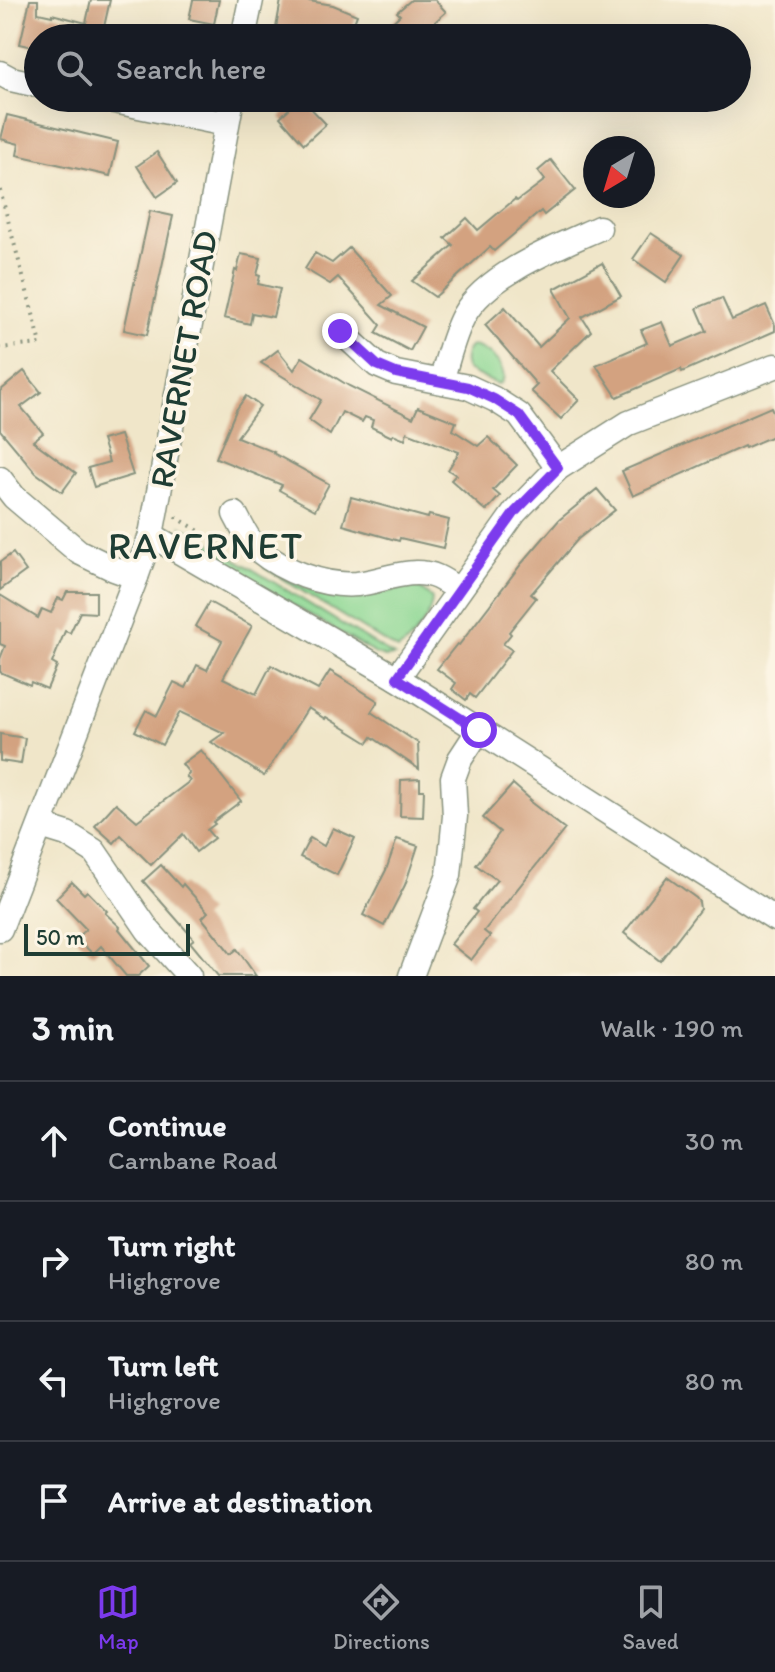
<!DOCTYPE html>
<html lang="en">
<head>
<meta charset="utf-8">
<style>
	:root { --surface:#171b24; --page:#242831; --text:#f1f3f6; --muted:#9ea1a6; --line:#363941; --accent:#7c3aed }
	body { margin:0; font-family:Itim,sans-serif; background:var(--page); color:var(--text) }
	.compass { position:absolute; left:583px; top:136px; width:72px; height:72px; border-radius:50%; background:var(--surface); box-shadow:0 8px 32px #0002; rotate:218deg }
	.scale { position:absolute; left:24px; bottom:20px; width:166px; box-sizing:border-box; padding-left:8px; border:4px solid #1f3d34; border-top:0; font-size:22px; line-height:28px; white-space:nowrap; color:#1f3d34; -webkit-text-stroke:6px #fcf5e5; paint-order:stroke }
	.stop { position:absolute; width:24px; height:24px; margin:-18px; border:6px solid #7c3aed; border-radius:50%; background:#fff }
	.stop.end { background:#7c3aed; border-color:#fff; box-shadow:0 2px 8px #0008 }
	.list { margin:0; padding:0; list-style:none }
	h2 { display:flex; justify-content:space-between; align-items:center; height:104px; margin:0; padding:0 32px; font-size:34px }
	h2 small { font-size:26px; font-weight:400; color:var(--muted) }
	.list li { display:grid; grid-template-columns:52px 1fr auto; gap:24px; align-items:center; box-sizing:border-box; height:120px; padding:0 32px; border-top:2px solid var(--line) }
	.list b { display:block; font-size:30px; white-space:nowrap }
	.list p { margin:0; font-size:26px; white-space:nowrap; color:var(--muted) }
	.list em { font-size:26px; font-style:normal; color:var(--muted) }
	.icon { flex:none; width:44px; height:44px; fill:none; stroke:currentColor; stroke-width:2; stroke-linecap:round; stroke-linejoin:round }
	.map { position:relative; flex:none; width:775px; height:976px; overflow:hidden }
	.search { position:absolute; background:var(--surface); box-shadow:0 8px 32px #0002; left:24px; right:24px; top:24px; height:88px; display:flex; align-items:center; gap:20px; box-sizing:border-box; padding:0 28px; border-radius:44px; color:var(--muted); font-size:30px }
	.sheet { height:584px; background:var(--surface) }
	nav { display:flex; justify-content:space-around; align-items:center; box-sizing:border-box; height:112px; border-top:2px solid var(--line); background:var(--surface); font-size:22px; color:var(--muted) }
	nav a { display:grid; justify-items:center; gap:4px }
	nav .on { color:var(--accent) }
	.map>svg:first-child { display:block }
	.green { fill:#8ed894; stroke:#568a64; stroke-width:2 }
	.building { fill:#d3a280 }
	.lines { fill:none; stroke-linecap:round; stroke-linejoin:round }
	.minor-casing { stroke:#88927e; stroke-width:27 }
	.path { stroke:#88927e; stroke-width:4; stroke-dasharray:2 6; stroke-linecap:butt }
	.minor { stroke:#fff; stroke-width:24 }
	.route { stroke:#7c3aed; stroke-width:10 }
	.labels { text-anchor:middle; stroke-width:7; stroke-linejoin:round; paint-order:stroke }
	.street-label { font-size:34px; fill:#1f3d34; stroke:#fcf5e5 }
	.quarter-label { font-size:38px; letter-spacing:2px; fill:#1f3d34; stroke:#fcf5e5 }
</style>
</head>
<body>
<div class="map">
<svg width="775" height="976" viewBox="0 0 775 976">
	<rect width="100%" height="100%" fill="#fcf5e5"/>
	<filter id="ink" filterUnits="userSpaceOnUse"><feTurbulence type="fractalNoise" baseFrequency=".0125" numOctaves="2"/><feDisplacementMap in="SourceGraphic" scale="16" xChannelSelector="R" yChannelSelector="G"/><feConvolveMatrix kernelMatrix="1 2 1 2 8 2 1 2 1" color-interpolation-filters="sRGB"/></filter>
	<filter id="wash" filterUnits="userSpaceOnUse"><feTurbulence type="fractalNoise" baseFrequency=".006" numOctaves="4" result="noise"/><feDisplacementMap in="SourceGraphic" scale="32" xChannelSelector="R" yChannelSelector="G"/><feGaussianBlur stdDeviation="1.8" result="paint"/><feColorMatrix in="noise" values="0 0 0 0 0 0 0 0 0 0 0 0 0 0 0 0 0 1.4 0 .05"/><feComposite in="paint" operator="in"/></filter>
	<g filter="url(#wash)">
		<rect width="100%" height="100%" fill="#f0e6c9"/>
		<g class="green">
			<path d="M474,346c16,6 27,14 30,31l-3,6 -5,1 -29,-14c-4,-8 -3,-17 3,-23z"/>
			<path d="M182,526l212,130 -9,1 -9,-3 -179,-106 -9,-9z"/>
			<path d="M263,567c21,10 42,23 66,28 26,6 57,-3 83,-9l7,2 13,10c0,18 -19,42 -34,52z"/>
		</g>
		<g id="blocks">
			<g class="building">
				<path d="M30,0h8v13l14,3v-2l34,9 5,-23h19l-6,27 18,4 -1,7h-83v10l-18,-4z"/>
				<path d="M193,0h26l-5,24 -25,-5z"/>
				<path d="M281,0h22l30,5 24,10 -9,23h-6l-26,-10 -1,7 -39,-7z"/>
				<path d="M411,0h24l11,12 -29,26h-24l-8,-9 15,-14 -3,-3z"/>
				<path d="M301,98l25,26 -22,20 -24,-27z"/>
				<path d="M7,115l111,27 -8,34 -93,-21 2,-11 -18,-5z"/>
				<path d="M157,152l20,31 -20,14 -20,-31z"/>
				<path d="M551,160l24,30 -31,25 -3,-4 -47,40 -4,-4 -55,50 -23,-16 41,-36 -8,-7 22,-20 11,12 37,-31 2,2 28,-21 -7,-9z"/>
				<path d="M150,211l23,5 -26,119 -23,-5z"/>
				<path d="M651,233l33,22 -18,27 -33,-23z"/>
				<path d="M349,248l43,48 -11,9 42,22 -13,24 -34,-18 5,-8 -43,-48 -8,7 -25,-15 10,-16 17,10z"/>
				<path d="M241,254l20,4 -4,17 3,1 -2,8 22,5 -7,28 -21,-4 -2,11 -26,-6 11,-48 2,1z"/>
				<path d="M602,263l19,33 -39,21 9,14 -41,40 29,29 -18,19 -30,-28 6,-6 -52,-60 20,-18 34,40 31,-29 -16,-29z"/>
				<path d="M722,298l10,22 34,-15 9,20v6l-93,41 -1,-3 -64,28 -21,-32 51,-22 -6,-13 21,-8 10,24 35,-15 -10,-23z"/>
				<path d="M278,350l16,20 8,-13 47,29 64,32 5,-11 38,15 -3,8 25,16 10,-9 29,28 -24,25 7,6 -14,15 -35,-31 5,-5 -8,-5 11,-18 -52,-20 -2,7 -12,-5 -1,3 -21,-10 2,-7 -8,-3 -3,5 -20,-10 -12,23 -21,-15 12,-20 -60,-37z"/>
				<path d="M24,371l17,21 -20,15 22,26 -10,8 43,32 -14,19 -26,-19 -36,-43v-39z"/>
				<path d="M246,396l14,10 -23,31 37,15 -1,1 56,31 -14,26 -36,-20 3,-5 -66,-27 20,-48z"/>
				<path d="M771,407l4,9v19l-30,13 -1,-2 -111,50 -11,-25z"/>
				<path d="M120,435l13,40 -39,12 -6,-19 21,-6 -7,-22z"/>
				<path d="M597,489l18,21 -37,29 -47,55 5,4 -27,34 2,2 -8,10 9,6 -37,48 -5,-4 -4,6 -14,-11 4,-6 -19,-14 20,-25 2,1 63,-82 37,-43z"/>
				<path d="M351,497l77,21 1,-3 20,5 -6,28 -43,-10 -1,3 -56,-16z"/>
				<path d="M13,553l13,18 -26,19v-28z"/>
				<path d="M67,592h29v21l-16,-1 -10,21 -5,-2 -13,32 5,3 -10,23 -16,-7 -1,3 -30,-13v-13l5,-13 -5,-2v-49l38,23 4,-9 9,4 7,-15 5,2z"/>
				<path d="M209,602l43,24 -29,52 33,16 15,-29 47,25 12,-19 48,30 -7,11 47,31 1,26 -47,-32 -4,6 -42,-26 -1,2 -17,-11 -44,68 -53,-34 13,-9 -44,-21 -18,33 -27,-14 11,-21 11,6 17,-34 12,6 11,-23 10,5 15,-29 -27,-15z"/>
				<path d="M0,734l25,4 -4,26 -21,-3z"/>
				<path d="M201,750l40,51 -28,21 2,2 -8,6 7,8 -18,14 -13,-18 -32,31 -30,-30 -7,8 -19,-17 21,-23 21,18 53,-40 -4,-5 3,-3 -7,-9z"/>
				<path d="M420,779v11h4l-1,27 -23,-1 1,-36z"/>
				<path d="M513,784l18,16 -2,1 36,28 -81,102 6,5 -19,24 -20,-16 26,-32 -4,-3 24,-29 -21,-15 24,-33 -17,-14z"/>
				<path d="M333,828l22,10 -18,37 -37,-18 10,-19 14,8z"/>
				<path d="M397,839l21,7 -13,39 -21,41 -21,-11 23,-45z"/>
				<path d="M161,865l20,22 2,-3 25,28 -6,6 29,36 6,-5 19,27h-38l-28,-34 4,-3 -51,-58z"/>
				<path d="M667,877l29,21 3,4 1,7 -40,52 -36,-28z"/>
				<path d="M72,882l12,12 3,-3 20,20 -2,2 15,14 -1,2 30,37 -11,10h-12l-25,-30 -8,8 -17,-16 10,-9 -30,-31z"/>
			</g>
		</g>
	</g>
	<g filter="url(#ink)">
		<use href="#blocks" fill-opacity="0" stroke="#88927e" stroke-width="2"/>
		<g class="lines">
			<g class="minor-casing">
				<g id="minor">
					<path d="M243,38l8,-38"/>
					<path d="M0,73l11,6 27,6"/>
					<path d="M100,98l126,26"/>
					<path d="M340,331l37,34 19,8 72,14 26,12 25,16 39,53"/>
					<path d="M441,381c7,-22 12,-46 23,-66 23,-41 93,-68 135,-87"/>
					<path d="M0,479l14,18 65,55 35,17 22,8"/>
					<path d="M235,514c6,11 13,27 23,36 26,21 66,37 99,34 25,-3 55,-18 80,-7 7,3 14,8 21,13"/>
					<path d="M151,535l246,143 378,241"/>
					<path d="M397,678l118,-166 43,-44 71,-45 146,-57"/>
					<path d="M41,826l26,8 27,17 54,79 41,46"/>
					<path d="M0,929l136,-352 15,-42 81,-437"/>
					<path d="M411,976l38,-101 6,-59 -2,-38 7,-19 19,-29"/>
				</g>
			</g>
			<g class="path">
				<path d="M0,190l41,154 -41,4"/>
				<path d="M176,517l51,31"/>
			</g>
			<use href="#minor" class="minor"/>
		</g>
	</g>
	<g class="lines" filter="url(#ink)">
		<path class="route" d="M340,331l37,34 19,8 72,14 26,12 25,16 39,53 -43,44 -118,166 82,52"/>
	</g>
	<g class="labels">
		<g class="street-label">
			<text transform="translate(183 359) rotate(-80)" y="12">RAVERNET ROAD</text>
		</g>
		<g class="quarter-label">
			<text x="206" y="559">RAVERNET</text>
		</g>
	</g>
</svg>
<svg class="compass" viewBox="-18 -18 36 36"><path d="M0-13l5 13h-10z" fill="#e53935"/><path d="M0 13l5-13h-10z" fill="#9ea1a6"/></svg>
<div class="scale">50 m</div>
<div class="stop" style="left:479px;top:730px"></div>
<div class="stop end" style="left:340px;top:331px"></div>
<div class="search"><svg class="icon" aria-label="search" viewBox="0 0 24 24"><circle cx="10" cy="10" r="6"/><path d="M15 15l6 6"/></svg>Search here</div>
</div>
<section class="sheet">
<h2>3 min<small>Walk · 190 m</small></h2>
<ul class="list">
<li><svg class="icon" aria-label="ahead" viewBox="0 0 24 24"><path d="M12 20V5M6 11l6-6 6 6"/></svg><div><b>Continue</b><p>Carnbane Road</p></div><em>30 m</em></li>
<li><svg class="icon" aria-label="right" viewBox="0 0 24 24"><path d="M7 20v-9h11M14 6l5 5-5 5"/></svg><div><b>Turn right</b><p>Highgrove</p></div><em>80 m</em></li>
<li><svg class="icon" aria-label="left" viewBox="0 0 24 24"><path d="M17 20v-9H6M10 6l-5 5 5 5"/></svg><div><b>Turn left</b><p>Highgrove</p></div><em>80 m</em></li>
<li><svg class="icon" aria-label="arrive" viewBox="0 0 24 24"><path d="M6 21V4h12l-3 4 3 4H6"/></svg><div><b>Arrive at destination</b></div></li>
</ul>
</section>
<nav>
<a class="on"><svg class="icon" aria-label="map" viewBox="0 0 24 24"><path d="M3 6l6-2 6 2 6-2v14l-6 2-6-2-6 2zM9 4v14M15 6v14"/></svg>Map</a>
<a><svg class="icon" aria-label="directions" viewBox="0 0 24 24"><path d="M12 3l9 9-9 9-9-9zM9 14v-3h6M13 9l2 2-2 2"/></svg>Directions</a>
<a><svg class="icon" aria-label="saved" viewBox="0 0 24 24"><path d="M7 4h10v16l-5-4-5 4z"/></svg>Saved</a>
</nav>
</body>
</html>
